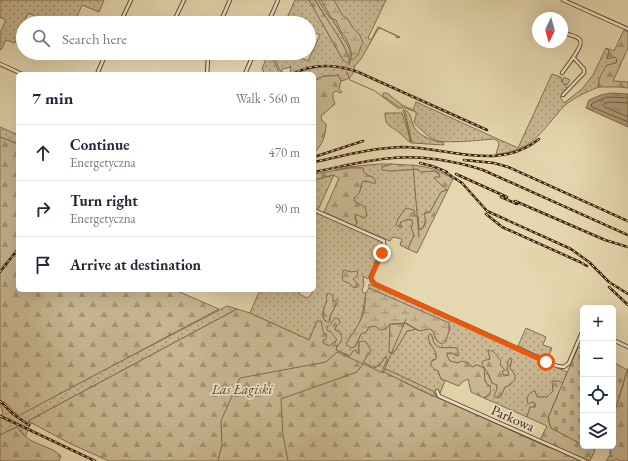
<!DOCTYPE html>
<html lang="en">
<head>
<meta charset="utf-8">
<style>
	:root { --surface:#fff; --page:#f2f2f3; --text:#1f2937; --muted:#747a83; --line:#e0e1e3 }
	body { margin:0; font-family:"EB Garamond",serif; background:var(--page); color:var(--text) }
	.controls { position:absolute; right:12px; bottom:12px; display:grid; overflow:hidden; border-radius:6px; box-shadow:0 4px 16px #0002 }
	.controls button { width:36px; height:36px; display:grid; place-items:center; padding:0; border:0; border-bottom:1px solid var(--line); background:var(--surface); color:var(--text); font:20px sans-serif }
	.compass { position:absolute; left:532px; top:12px; width:36px; height:36px; border-radius:50%; background:var(--surface); box-shadow:0 4px 16px #0002; rotate:185deg }
	.stop { position:absolute; width:12px; height:12px; margin:-9px; border:3px solid #ea580c; border-radius:50%; background:#fff }
	.stop.end { background:#ea580c; border-color:#fff; box-shadow:0 1px 4px #0008 }
	.list { margin:0; padding:0; list-style:none }
	h2 { display:flex; justify-content:space-between; align-items:center; height:52px; margin:0; padding:0 16px; font-size:17px }
	h2 small { font-size:13px; font-weight:400; color:var(--muted) }
	.list li { display:grid; grid-template-columns:26px 1fr auto; gap:12px; align-items:center; box-sizing:border-box; height:56px; padding:0 16px; border-top:1px solid var(--line) }
	.list b { display:block; font-size:15px; white-space:nowrap }
	.list p { margin:0; font-size:13px; white-space:nowrap; color:var(--muted) }
	.list em { font-size:13px; font-style:normal; color:var(--muted) }
	.icon { flex:none; width:22px; height:22px; fill:none; stroke:currentColor; stroke-width:2; stroke-linecap:round; stroke-linejoin:round }
	.map { position:relative; flex:none; width:628px; height:461px; overflow:hidden }
	.search { position:absolute; background:var(--surface); box-shadow:0 4px 16px #0002; left:16px; top:16px; width:300px; height:44px; display:flex; align-items:center; gap:10px; box-sizing:border-box; padding:0 14px; border-radius:22px; color:var(--muted); font-size:15px }
	.panel { position:absolute; background:var(--surface); box-shadow:0 4px 16px #0002; left:16px; top:72px; width:300px; height:220px; border-radius:6px }
	.map>svg:first-child { display:block }
	.green { fill:url(#green-dots); stroke:#846c50; fill-rule:evenodd }
	.forest { fill:url(#forest-firs); stroke:#846c50 }
	.wetland { fill:url(#wetland-marsh); stroke:#846c50 }
	.cemetery { fill:url(#cemetery-stones); stroke:#846c50 }
	.water { fill:url(#water-ripples); stroke:#81684d }
	.lines { fill:none; stroke-linecap:round; stroke-linejoin:round }
	.shore { stroke:#765c42; stroke-width:1 }
	.stream { stroke:#81684d; stroke-width:1 }
	.minor-casing { stroke:#684d35; stroke-width:4.5 }
	.minor { stroke:#eee5cb; stroke-width:2.5 }
	.rail-casing { stroke:#3f1f0c; stroke-width:2.5 }
	.rail { stroke:#eee5cb; stroke-width:1; stroke-dasharray:3; stroke-linecap:butt }
	.route { stroke:#ea580c; stroke-width:5 }
	.labels { text-anchor:middle; stroke-width:3.5; stroke-linejoin:round; paint-order:stroke }
	.park-label { font-size:14px; font-style:italic; fill:#62452e; stroke:#eee5cb }
	.street-label { font-size:14px; fill:#3f1f0c; stroke:#eee5cb }
</style>
</head>
<body>
<div class="map">
<svg width="628" height="461" viewBox="0 0 628 461">
	<defs>
		<pattern id="green-dots" width="8" height="8" patternUnits="userSpaceOnUse"><rect width="8" height="8" fill="#c9b893"/><path d="M2 2h.1M6 6h.1" fill="none" stroke="#a59576" stroke-width="1.8" stroke-linecap="round"/></pattern>
		<pattern id="forest-firs" width="22" height="20" patternUnits="userSpaceOnUse"><rect width="22" height="20" fill="#c9b893"/><path d="M5 1l3.5 6h-7zM16 11l3.5 6h-7z" fill="#a59576"/></pattern>
		<pattern id="wetland-marsh" width="20" height="14" patternUnits="userSpaceOnUse"><rect width="20" height="14" fill="#c9b893"/><path d="M1 5h8M5 5V1M11 12h8M15 12V8" fill="none" stroke="#a59576"/></pattern>
		<pattern id="cemetery-stones" width="16" height="16" patternUnits="userSpaceOnUse"><rect width="16" height="16" fill="#c9b893"/><path d="M2 7V4a2 2 0 0 1 4 0v3zM10 15v-3a2 2 0 0 1 4 0v3z" fill="#a59576"/></pattern>
		<pattern id="water-ripples" width="26" height="14" patternUnits="userSpaceOnUse"><rect width="26" height="14" fill="#ad9878"/><path d="M2 4q2-2 4 0t4 0M15 11q2-2 4 0t4 0" fill="none" stroke="#8e7b61"/></pattern>
	</defs>
	<rect width="100%" height="100%" fill="#e5d7af"/>
	<filter id="stains"><feTurbulence type="fractalNoise" baseFrequency=".005" numOctaves="4"/><feColorMatrix values="0 0 0 0 .2 0 0 0 0 .09 0 0 0 0 .02 0 0 0 .5 -.17"/></filter>
	<radialGradient id="worn" r=".72"><stop offset=".6" stop-color="#630" stop-opacity="0"/><stop offset="1" stop-color="#630" stop-opacity=".3"/></radialGradient>
	<g class="green">
		<path d="M0,0h104l-5,12 -17,-7 -8,18h-42l3,-7 -7,-3 -13,30 -9,-3 -5,10 -1,-1v-16l6,-13 -6,-3z"/>
		<path d="M295,0h14l34,60 1,-14 -29,-46h71l-18,38 3,2 7,-13 22,10 -4,1 1,-2 -17,-8 -3,3 -16,28 -7,8 1,2c-3,7 -5,10 -14,12l-3,-6 -5,1h-9l-8,4 -2,-1v-5h-24l1,-7 -9,2v5l-9,-17 1,-4h16l18,8 12,-26 -11,-5v-7h-15l-8,-3z"/>
		<path d="M606,48l3,3 -2,7 8,-1 2,3 -1,4 -18,20 1,3c-13,5 -24,10 -35,19 -4,4 -8,10 -12,14 -16,20 -28,32 -56,34l3,-10 -1,-3 -4,-2c-14,1 -48,5 -59,1 -6,-2 -17,-13 -21,-18l2,-6v-4l-11,-4h-5l-17,-12v-3h4l15,12 11,5 3,-8 102,46 34,-74 9,3 1,5 2,-5 6,3 -3,5 -4,-2 5,6 -8,8 4,6 18,-14 11,-14z"/>
		<path d="M261,53c11,0 15,13 19,21h-15l-3,-5 5,-13z"/>
		<path d="M403,110c10,1 7,13 13,20 7,8 18,11 28,13v2l-32,-2 -7,-31z"/>
		<path d="M385,113h17l7,22 1,7c-4,-2 -6,-6 -10,-9 -10,-8 -15,-6 -15,-20z"/>
		<path d="M0,127l18,8v9l-18,-7z"/>
		<path d="M379,164h13l-10,3 9,4 26,-2 4,3 13,-1 7,4 -1,2 8,13 -7,2 -11,20h-5c1,7 1,15 -6,18l-1,-13 -3,-1 -9,-8 -8,11 2,5c3,-4 7,-5 12,-4l1,3 -2,4 3,8 -6,14 -8,-4 2,-6 -9,-2 -3,4 -35,-15 2,-3 -2,-8v-1l3,1 3,-9 -7,-5v-3c7,-5 6,-9 8,-16l5,-1 7,2 -11,-11v-4h-13l-15,2 13,-3z"/>
		<path d="M334,175l-16,35 -4,-2v-28z"/>
		<path d="M314,212l67,28 2,4 -15,35 -5,-3 1,8 -2,6 1,3h3c-4,20 -2,28 -17,45l6,9 6,-13 5,-2 3,-5 6,-1 7,4 8,-6c0,9 1,20 -1,28l4,1c6,-7 9,-14 14,-22l6,-1 2,-1 2,1h6l5,-2 5,3 4,10 12,-10 1,-5 -81,-38v-4l198,88 -4,11 -6,-2 -4,10 -5,6h-11l-5,5 3,1v3l-5,4 -3,7 -43,-19 6,-3 -5,-13 -3,-15 -5,-2 -5,2 -22,-6 -3,-5v-3h5l5,3v-8c-11,-2 -19,5 -25,-9l-3,4c4,5 8,9 7,16l-4,1 2,9 4,2 3,8 4,2 -7,17 -57,-27 6,-11 -1,-4 -4,6 -8,6 -11,-6 2,-4 -6,-16v12l-2,-1 -7,3 -14,-6 1,-4 3,-3 -5,-15 4,-4 -7,-2c-5,10 2,11 5,18l-8,6 -7,-3 1,-3 -6,-19 -8,19 -59,-27 10,-23h38l1,4 8,4 5,-4v-4h2zM327,300h6v2l5,-1 -8,15v4l-5,1c-5,-8 0,-14 2,-21zM488,351l11,14 4,10h6l-2,-7h3l5,7 -5,10 -5,2 -4,9 -4,-7v-4l-5,-2 -7,-15 1,-7 4,-3z"/>
		<path d="M227,306l10,3 -209,112 3,2 -6,14 -3,-5 -5,-5 -17,8v-20h3l-3,-13 5,-1 13,14z"/>
		<path d="M526,328l20,9 -3,8 9,3 -5,12 -29,-14z"/>
	</g>
	<g class="forest">
		<path d="M309,0h6c6,12 36,51 34,62l-2,1 -4,-3z"/>
		<path d="M624,30l4,2v16l-15,33 15,1v6l-8,-1h-21c-2,-8 4,-15 8,-22l9,-2 1,-3 -2,-3 -8,2 2,-8 -3,-3 8,3z"/>
		<path d="M338,75l3,6 -2,8 3,3 -2,1 -4,-2 -3,2v5l2,6 -14,12 1,5 4,3c0,12 -4,21 -12,29v-74l2,1 8,-4h9z"/>
		<path d="M0,137l18,7v146h157l44,19 -201,107 -13,-14h-5z"/>
		<path d="M392,164c28,2 36,0 61,15l-36,74 -9,-4 6,-14 -3,-8 2,-4 -1,-3 -4,-1 -7,3 -1,2 2,3 -1,1 -5,-3 2,-6 8,-11 8,2 1,6h3l1,14 3,-1 4,-7 -2,-8 6,-2 11,-20 6,-2 -12,-11v-2h5l-1,-4 -5,-2 -13,1 -4,-3 -26,2 -9,-1v-3z"/>
		<path d="M350,168h13l1,5 10,5 2,5c-5,1 -9,-4 -14,-1 -2,7 -1,11 -8,16v3l11,6 2,8 -2,3 -10,-4v4l2,5 -2,3 -31,-14 15,-34 -6,-3 -19,5v-6z"/>
		<path d="M344,270l7,2 6,-1 1,4 -5,4 6,6 -1,2 -4,1 -5,-5 -6,-2 -1,-6z"/>
		<path d="M328,293l5,2v7l4,-3 1,2 -8,15 -1,6h-2l-4,-4c0,-7 1,-11 4,-17l-1,-3z"/>
		<path d="M237,309l13,4 59,27 8,-19h4l2,10 4,5 -2,4h-2v3l6,3 8,-6 -6,-8 -4,-2v-3c5,-3 5,-7 9,-9l3,1 1,3 -1,2 -4,4v2l5,2 2,6 -2,5 -3,3 -1,4 14,6 3,-5 3,-1 1,3 2,1v-12l4,-1 4,2 4,8 -8,11 12,6 7,-6 4,-6 1,4 -5,11 38,19 162,71h-473l-38,-17 -43,-23z"/>
		<path d="M403,322l12,7 -2,1 -6,1c-5,8 -8,15 -14,22h-4l1,-29h8z"/>
		<path d="M430,334l2,1c2,18 13,11 25,13l2,7 -1,1 -6,-3h-5v3l3,5 8,2 3,-2 8,2 3,4 5,-2 7,3 1,14 5,4c2,8 -1,7 -6,12l-13,-6 -3,-13 -6,3 -3,4 -18,-7 -3,-8c-5,-2 -7,-4 -7,-9l5,-3c2,-10 -7,-12 -8,-23z"/>
		<path d="M488,350c8,1 9,7 13,11l-1,4 5,5 -3,1 2,5 5,-1c-2,-7 -3,-11 1,-17l2,1 -2,9 5,7v5l-5,5 -5,2 -4,9 -3,2 -4,-2 3,-7v-4l-5,-2 -3,-8 -7,-11 1,-3 7,-2z"/>
		<path d="M628,368v93h-8l-4,-2 -3,2h-7l4,-6v-9h3v-28z"/>
		<path d="M552,381h5l6,2 -15,35 3,10 32,16v2h4l8,4 -5,11 -50,-21 7,-14 -20,-9 3,-10h5v-4l-3,-1 -4,2c-2,-7 0,-11 7,-13l2,6h10l6,-6z"/>
		<path d="M17,427c3,3 6,8 9,10 9,8 25,9 35,19l-2,5h-59v-26z"/>
	</g>
	<g class="wetland">
		<path d="M318,0h16l9,16 4,2 6,10 7,7 3,8c-5,7 -2,12 -11,17l-2,-2v-11l-4,-9 -5,-6 -5,-12 -6,-2z"/>
		<path d="M369,288l80,35v8l-3,10 -4,3c-13,-6 -2,-20 -22,-13l-14,-8 -16,1 -3,4 -6,2 -6,-4 -6,1 -3,5 -5,2 -6,13 -4,1 -5,-4c7,-13 15,-20 18,-34 2,-8 0,-16 5,-22z"/>
	</g>
	<g class="cemetery">
		<path d="M578,347l5,2v96l-32,-17 -3,-10z"/>
		<path d="M613,362l14,8 -14,48z"/>
	</g>
	<path class="water" d="M610,93l18,1v33l-42,-19 3,-8 12,-5z"/>
	<g class="lines">
		<g class="shore">
			<path d="M628,98l-21,-1 -14,6 -2,2 1,2 36,15"/>
			<path d="M628,103l-17,-1 -6,1 -2,2 2,2 23,10"/>
		</g>
		<g class="stream">
			<path d="M321,0l31,53 -3,12"/>
			<path d="M347,72l3,8 25,11 24,18"/>
			<path d="M402,111l2,2c2,10 6,20 7,30"/>
			<path d="M413,165l6,72"/>
			<path d="M386,369l47,22 4,6 113,51"/>
			<path d="M218,461l4,-16 -1,-24 19,-43 86,-16 11,-10 46,21 23,-54"/>
			<path d="M288,461l-5,-26 -2,-36 76,-27 6,-8"/>
		</g>
		<g class="minor-casing">
			<g id="minor">
				<path d="M563,0l65,29"/>
				<path d="M122,19l10,4"/>
				<path d="M120,23l11,-23"/>
				<path d="M173,23l11,-23"/>
				<path d="M220,23l10,-23"/>
				<path d="M268,23l10,-23"/>
				<path d="M206,53l2,6 -1,15"/>
				<path d="M0,64l22,10"/>
				<path d="M562,73c4,-6 22,-27 18,-33 -3,-4 -8,-4 -12,-6"/>
				<path d="M97,74l9,-21"/>
				<path d="M245,74l9,-21"/>
				<path d="M563,95l21,-22v-4l-10,-11"/>
				<path d="M314,210l70,31v6l-13,30 1,4 3,3 182,82 7,1 5,-4 14,-33"/>
				<path d="M613,340l15,7"/>
				<path d="M437,391l2,5 146,65"/>
			</g>
		</g>
		<use href="#minor" class="minor"/>
		<g class="rail-casing">
			<g id="rail">
				<path d="M292,74c22,-11 44,-10 66,-2l129,58"/>
				<path d="M314,157l49,-16"/>
				<path d="M464,160l30,3 14,4 120,54"/>
				<path d="M314,162c29,-6 58,-14 88,-15 45,0 97,25 137,-8"/>
				<path d="M420,163l12,3 15,6"/>
				<path d="M442,170l20,13 25,28 84,38 18,13 20,20 19,12"/>
				<path d="M314,172c26,-5 52,-12 78,-14 29,-3 64,3 91,12l145,65"/>
				<path d="M456,174l51,23"/>
				<path d="M501,197l16,7"/>
				<path d="M515,201l90,39 23,7"/>
				<path d="M486,214l16,13 78,35 7,4"/>
				<path d="M0,272l18,-23"/>
				<path d="M609,287l19,18"/>
				<path d="M0,401l13,13 16,11"/>
				<path d="M0,416l95,45"/>
			</g>
		</g>
		<use href="#rail" class="rail"/>
	</g>
	<g class="lines">
		<path class="route" d="M382,253l-11,24 1,4 3,3 171,78"/>
	</g>
	<g class="labels">
		<g class="park-label">
			<text x="242" y="394">Las Łagiski</text>
		</g>
		<g class="street-label">
			<text transform="translate(513 418) rotate(24)" y="5">Parkowa</text>
		</g>
	</g>
	<rect width="100%" height="100%" filter="url(#stains)"/>
	<rect width="100%" height="100%" fill="url(#worn)"/>
</svg>
<div class="controls">
<button>+</button>
<button>−</button>
<button><svg class="icon" aria-label="locate" viewBox="0 0 24 24"><circle cx="12" cy="12" r="6"/><path d="M12 2v4M12 18v4M2 12h4M18 12h4"/></svg></button>
<button><svg class="icon" aria-label="layers" viewBox="0 0 24 24"><path d="M12 4l9 5-9 5-9-5zM3 14l9 5 9-5"/></svg></button>
</div>
<svg class="compass" viewBox="-18 -18 36 36"><path d="M0-13l5 13h-10z" fill="#e53935"/><path d="M0 13l5-13h-10z" fill="#747a83"/></svg>
<div class="stop" style="left:546px;top:362px"></div>
<div class="stop end" style="left:382px;top:253px"></div>
<div class="search"><svg class="icon" aria-label="search" viewBox="0 0 24 24"><circle cx="10" cy="10" r="6"/><path d="M15 15l6 6"/></svg>Search here</div>
<section class="panel">
<h2>7 min<small>Walk · 560 m</small></h2>
<ul class="list">
<li><svg class="icon" aria-label="ahead" viewBox="0 0 24 24"><path d="M12 20V5M6 11l6-6 6 6"/></svg><div><b>Continue</b><p>Energetyczna</p></div><em>470 m</em></li>
<li><svg class="icon" aria-label="right" viewBox="0 0 24 24"><path d="M7 20v-9h11M14 6l5 5-5 5"/></svg><div><b>Turn right</b><p>Energetyczna</p></div><em>90 m</em></li>
<li><svg class="icon" aria-label="arrive" viewBox="0 0 24 24"><path d="M6 21V4h12l-3 4 3 4H6"/></svg><div><b>Arrive at destination</b></div></li>
</ul>
</section>
</div>
</body>
</html>
